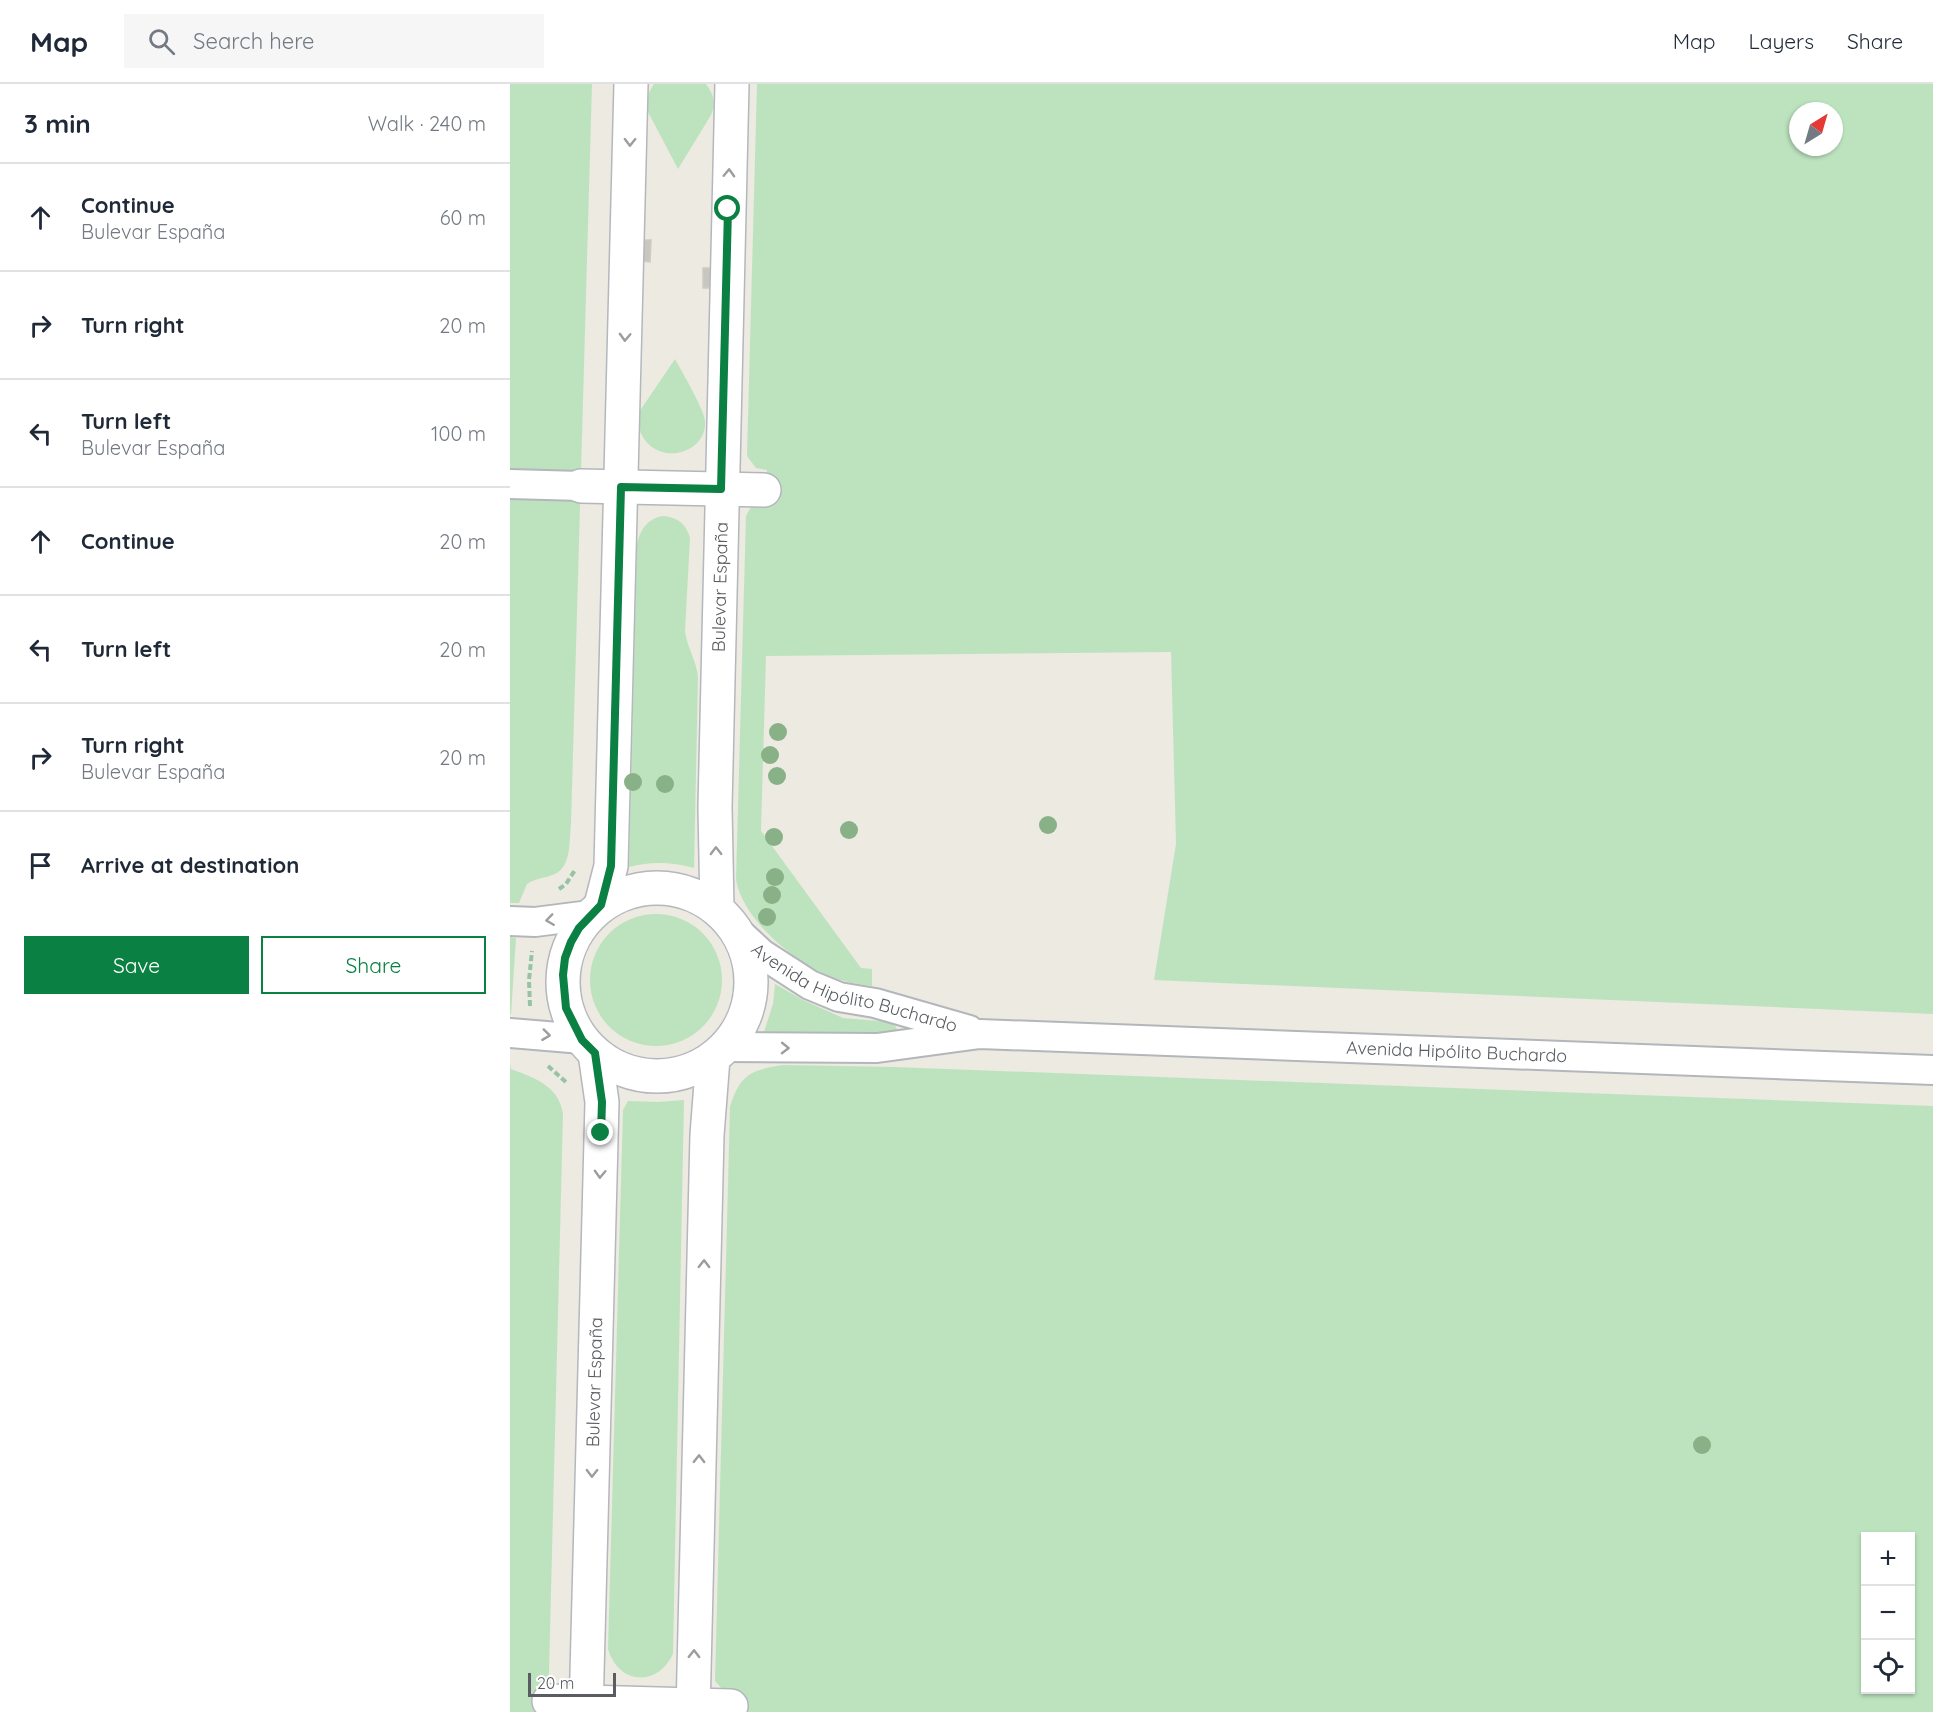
<!DOCTYPE html>
<html lang="en">
<head>
<meta charset="utf-8">
<style>
	:root { --surface:#fff; --page:#f6f6f7; --text:#1f2937; --muted:#747a83; --line:#e0e1e3; --accent:#0b8043 }
	body { margin:0; font-family:Quicksand,sans-serif; background:var(--page); color:var(--text) }
	.controls { position:absolute; right:18px; bottom:18px; display:grid; overflow:hidden; border-radius:0px; box-shadow:0 2px 4px #0004 }
	.controls button { width:54px; height:54px; display:grid; place-items:center; padding:0; border:0; border-bottom:2px solid var(--line); background:var(--surface); color:var(--text); font:30px sans-serif }
	.compass { position:absolute; left:1279px; top:18px; width:54px; height:54px; border-radius:50%; background:var(--surface); box-shadow:0 2px 4px #0004; rotate:37deg }
	.scale { position:absolute; left:18px; bottom:15px; width:88px; box-sizing:border-box; padding-left:6px; border:3px solid #595d61; border-top:0; font-size:16px; line-height:21px; white-space:nowrap; color:#595d61; -webkit-text-stroke:4px #fff; paint-order:stroke }
	.stop { position:absolute; width:18px; height:18px; margin:-14px; border:4px solid #0b8043; border-radius:50%; background:#fff }
	.stop.end { background:#0b8043; border-color:#fff; box-shadow:0 2px 6px #0008 }
	.list { margin:0; padding:0; list-style:none }
	h2 { display:flex; justify-content:space-between; align-items:center; height:78px; margin:0; padding:0 24px; font-size:26px }
	h2 small { font-size:20px; font-weight:400; color:var(--muted) }
	.list li { display:grid; grid-template-columns:39px 1fr auto; gap:18px; align-items:center; box-sizing:border-box; height:108px; padding:0 24px; border-top:2px solid var(--line) }
	.list b { display:block; font-size:22px; white-space:nowrap }
	.list p { margin:0; font-size:20px; white-space:nowrap; color:var(--muted) }
	.list em { font-size:20px; font-style:normal; color:var(--muted) }
	.actions { display:flex; gap:12px; padding:18px 24px }
	.actions a { flex:1; padding:14px 0; border:2px solid var(--accent); border-radius:0px; text-align:center; font-size:21px; color:var(--accent) }
	.actions .main { background:var(--accent); color:#fff }
	.icon { flex:none; width:33px; height:33px; fill:none; stroke:currentColor; stroke-width:2; stroke-linecap:round; stroke-linejoin:round }
	.map { position:relative; flex:none; width:1423px; height:1628px; overflow:hidden }
	header { display:flex; align-items:center; gap:36px; box-sizing:border-box; height:84px; padding:0 30px; background:var(--surface); border-bottom:2px solid var(--line) }
	header strong { font-size:28px }
	nav { display:flex; gap:33px; margin-inline-start:auto; font-size:21px }
	.search { width:420px; height:54px; background:var(--page); display:flex; align-items:center; gap:15px; box-sizing:border-box; padding:0 21px; border-radius:0px; color:var(--muted); font-size:22px }
	main { display:flex }
	aside { flex:1; background:var(--surface) }
	.map>svg:first-child { display:block }
	.green { fill:#bde3be; fill-rule:evenodd }
	.building { fill:#c8c6c0; stroke:#d0cbbf; stroke-width:1.5 }
	.lines { fill:none; stroke-linecap:round; stroke-linejoin:round }
	.minor-casing { stroke:#b3b6bb; stroke-width:32 }
	.tertiary-casing { stroke:#b3b6bb; stroke-width:36 }
	.secondary-casing { stroke:#b4b7bd; stroke-width:36 }
	.path { stroke:#97c3a5; stroke-width:4; stroke-dasharray:6 3; stroke-linecap:butt }
	.minor { stroke:#fff; stroke-width:28 }
	.tertiary { stroke:#fff; stroke-width:33 }
	.secondary { stroke:#fff; stroke-width:33 }
	.tree { fill:#88b187 }
	.oneway { stroke:#9b9ea0 }
	.route { stroke:#0b8043; stroke-width:8 }
	.labels { text-anchor:middle; stroke-width:5; stroke-linejoin:round; paint-order:stroke }
	.street-label { font-size:18px; fill:#595d61; stroke:#fff }
</style>
</head>
<body>
<header>
<strong>Map</strong>
<div class="search"><svg class="icon" aria-label="search" viewBox="0 0 24 24"><circle cx="10" cy="10" r="6"/><path d="M15 15l6 6"/></svg>Search here</div>
<nav><a>Map</a><a>Layers</a><a>Share</a></nav>
</header>
<main>
<aside>
<h2>3 min<small>Walk · 240 m</small></h2>
<ul class="list">
<li><svg class="icon" aria-label="ahead" viewBox="0 0 24 24"><path d="M12 20V5M6 11l6-6 6 6"/></svg><div><b>Continue</b><p>Bulevar España</p></div><em>60 m</em></li>
<li><svg class="icon" aria-label="right" viewBox="0 0 24 24"><path d="M7 20v-9h11M14 6l5 5-5 5"/></svg><div><b>Turn right</b></div><em>20 m</em></li>
<li><svg class="icon" aria-label="left" viewBox="0 0 24 24"><path d="M17 20v-9H6M10 6l-5 5 5 5"/></svg><div><b>Turn left</b><p>Bulevar España</p></div><em>100 m</em></li>
<li><svg class="icon" aria-label="ahead" viewBox="0 0 24 24"><path d="M12 20V5M6 11l6-6 6 6"/></svg><div><b>Continue</b></div><em>20 m</em></li>
<li><svg class="icon" aria-label="left" viewBox="0 0 24 24"><path d="M17 20v-9H6M10 6l-5 5 5 5"/></svg><div><b>Turn left</b></div><em>20 m</em></li>
<li><svg class="icon" aria-label="right" viewBox="0 0 24 24"><path d="M7 20v-9h11M14 6l5 5-5 5"/></svg><div><b>Turn right</b><p>Bulevar España</p></div><em>20 m</em></li>
<li><svg class="icon" aria-label="arrive" viewBox="0 0 24 24"><path d="M6 21V4h12l-3 4 3 4H6"/></svg><div><b>Arrive at destination</b></div></li>
</ul>
<div class="actions"><a class="main">Save</a><a>Share</a></div>
</aside>
<div class="map">
<svg width="1423" height="1628" viewBox="0 0 1423 1628">
	<rect width="100%" height="100%" fill="#eceae1"/>
	<g class="green">
		<path d="M0,0h82l-21,740c-2,15 1,42 -16,50 -9,4 -19,4 -28,10l-8,19h-9z"/>
		<path d="M144,0h52c8,11 10,19 5,31l-33,54 -31,-59 -1,-12z"/>
		<path d="M247,0h1176v930l-779,-34 22,-136 -5,-192 -405,4 -5,175 100,137 11,1v17c-14,-2 -28,-4 -41,-9 -38,-16 -87,-56 -95,-97l10,-364 5,-9 14,-3 2,-34 -11,-2 -9,-12zM1288,27h36v36h-36z"/>
		<path d="M165,275c6,11 30,52 30,62 3,38 -65,50 -68,-6z"/>
		<path d="M152,432c15,1 24,7 28,22l-5,93c2,17 12,30 13,47l-4,190c-23,-6 -42,-7 -65,-1l8,-323c3,-14 10,-25 25,-28z"/>
		<circle cx="146" cy="896" r="66"/>
		<path d="M0,853l6,1 -5,76h-1z"/>
		<path d="M265,900l28,16 40,18 47,4 4,2 3,5 -2,5 -5,2 -126,-4 9,-28z"/>
		<path d="M0,980l1,5c24,9 48,17 52,45l-15,598h-38z"/>
		<path d="M273,981l111,2 1039,39v606h-1201l-9,-22 -8,-9 15,-574c10,-33 21,-37 53,-42zM1356,1452h44v154h-44z"/>
		<path d="M174,1016l-11,554c-16,34 -55,30 -65,-5l15,-539 5,-9 30,1z"/>
	</g>
	<g class="building">
		<path d="M134,156h7l-1,22 -7,-1z"/>
		<rect x="193" y="184" width="7" height="20"/>
	</g>
	<g class="lines">
		<g class="minor-casing">
			<g id="minor">
				<path d="M0,400l71,2"/>
				<path d="M0,837l25,1 55,-7"/>
				<path id="s1" d="M226,846l26,24 48,31 29,12 36,6 94,27"/>
				<path d="M0,949l72,6"/>
				<path id="s2" d="M216,963l151,1 103,-14 953,36"/>
			</g>
		</g>
		<g class="tertiary-casing">
			<g id="tertiary">
				<path d="M71,402l183,4"/>
				<path d="M39,1617l182,5"/>
			</g>
		</g>
		<g class="secondary-casing">
			<g id="secondary">
				<circle cx="147" cy="898" r="94"/>
				<path d="M91,821l10,-39 20,-782"/>
				<path id="s3" d="M207,825l-2,-102 17,-723"/>
				<path id="s4" d="M76,1628l16,-610 -7,-49"/>
				<path d="M183,1628l14,-577 6,-77"/>
			</g>
		</g>
		<g class="path">
			<path d="M49,805l7,-5 9,-14"/>
			<path d="M20,922l-1,-26 3,-29"/>
			<path d="M38,982l19,17"/>
		</g>
		<use href="#minor" class="minor"/>
		<use href="#tertiary" class="tertiary"/>
		<use href="#secondary" class="secondary"/>
	</g>
	<g class="tree">
		<circle cx="268" cy="648" r="9"/>
		<circle cx="260" cy="671" r="9"/>
		<circle cx="267" cy="692" r="9"/>
		<circle cx="123" cy="698" r="9"/>
		<circle cx="155" cy="700" r="9"/>
		<circle cx="538" cy="741" r="9"/>
		<circle cx="339" cy="746" r="9"/>
		<circle cx="264" cy="753" r="9"/>
		<circle cx="265" cy="793" r="9"/>
		<circle cx="262" cy="811" r="9"/>
		<circle cx="257" cy="833" r="9"/>
		<circle cx="1192" cy="1361" r="9"/>
	</g>
	<defs><path id="oneway-chevron" d="M-2-3.5L2.5 0L-2 3.5" fill="none" stroke-width="1.6" stroke-linecap="round" stroke-linejoin="round" transform="scale(1.5)"/></defs>
	<g class="oneway">
		<use href="#oneway-chevron" transform="translate(120 58) rotate(91)"/>
		<use href="#oneway-chevron" transform="translate(219 89) rotate(-88)"/>
		<use href="#oneway-chevron" transform="translate(115 253) rotate(92)"/>
		<use href="#oneway-chevron" transform="translate(206 767) rotate(-91)"/>
		<use href="#oneway-chevron" transform="translate(40 836) rotate(172)"/>
		<use href="#oneway-chevron" transform="translate(36 951) rotate(7)"/>
		<use href="#oneway-chevron" transform="translate(275 964) rotate(1)"/>
		<use href="#oneway-chevron" transform="translate(90 1090) rotate(92)"/>
		<use href="#oneway-chevron" transform="translate(194 1180) rotate(-89)"/>
		<use href="#oneway-chevron" transform="translate(189 1375) rotate(-89)"/>
		<use href="#oneway-chevron" transform="translate(82 1389) rotate(91)"/>
		<use href="#oneway-chevron" transform="translate(184 1570) rotate(-89)"/>
	</g>
	<g class="lines">
		<path class="route" d="M91,1049l1,-31 -7,-49 -13,-13 -16,-32 -3,-33 2,-17 6,-16 8,-14 22,-23 10,-39 10,-379 100,2 7,-280"/>
	</g>
	<g class="labels">
		<g class="street-label">
			<text dy="6" stroke="none"><textPath href="#s3" startOffset="322">Bulevar España</textPath></text>
			<text dy="6" stroke="none"><textPath href="#s1" startOffset="135">Avenida Hipólito Buchardo</textPath></text>
			<text dy="6" stroke="none"><textPath href="#s2" startOffset="732">Avenida Hipólito Buchardo</textPath></text>
			<text dy="6" stroke="none"><textPath href="#s4" startOffset="330">Bulevar España</textPath></text>
		</g>
	</g>
</svg>
<div class="controls">
<button>+</button>
<button>−</button>
<button><svg class="icon" aria-label="locate" viewBox="0 0 24 24"><circle cx="12" cy="12" r="6"/><path d="M12 2v4M12 18v4M2 12h4M18 12h4"/></svg></button>
</div>
<svg class="compass" viewBox="-18 -18 36 36"><path d="M0-13l5 13h-10z" fill="#e53935"/><path d="M0 13l5-13h-10z" fill="#747a83"/></svg>
<div class="scale">20 m</div>
<div class="stop" style="left:218px;top:125px"></div>
<div class="stop end" style="left:91px;top:1049px"></div>
</div>
</main>
</body>
</html>
